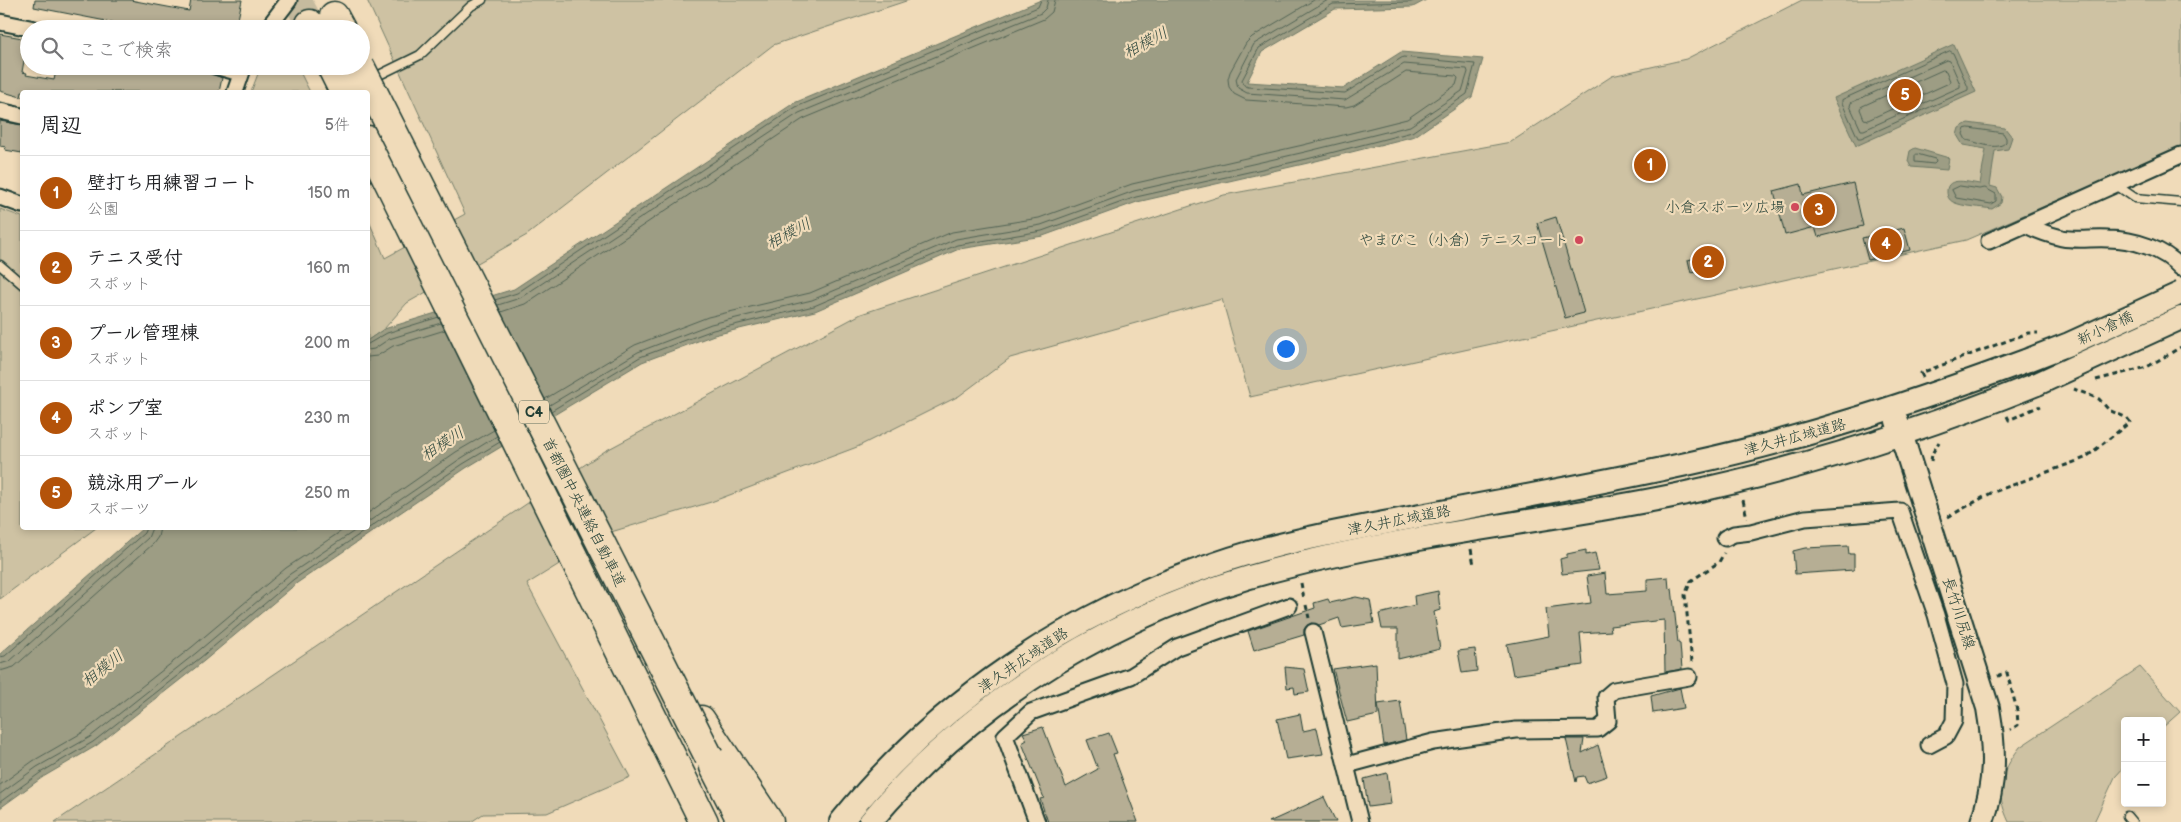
<!DOCTYPE html>
<html lang="ja">
<head>
<meta charset="utf-8">
<style>
	:root { --surface:#fff; --page:#f2f2f2; --text:#202124; --muted:#757577; --line:#e0e0e0; --accent:#b45309 }
	body { margin:0; font-family:"Balsamiq Sans","Klee One",sans-serif; background:var(--page); color:var(--text) }
	.controls { position:absolute; right:15px; bottom:15px; display:grid; overflow:hidden; border-radius:5px; box-shadow:0 2px 8px #0003 }
	.controls button { width:45px; height:45px; display:grid; place-items:center; padding:0; border:0; border-bottom:1px solid var(--line); background:var(--surface); color:var(--text); font:25px sans-serif }
	.you { position:absolute; left:1285px; top:348px; width:18px; height:18px; margin:-12px; border:4px solid #fff; border-radius:50%; background:#1a73e8; box-shadow:0 0 0 8px #1a73e833 }
	.badge { display:grid; place-items:center; width:32px; height:32px; border-radius:50%; background:var(--accent); color:#fff; font-size:16px; font-weight:700 }
	.pin { position:absolute; translate:-50% -50%; border:2px solid #fff; box-shadow:0 1px 5px #0006 }
	.list { margin:0; padding:0; list-style:none }
	h2 { display:flex; justify-content:space-between; align-items:center; height:65px; margin:0; padding:0 20px; font-size:21px }
	h2 small { font-size:16px; font-weight:400; color:var(--muted) }
	.list li { display:grid; grid-template-columns:32px 1fr auto; gap:15px; align-items:center; box-sizing:border-box; height:75px; padding:0 20px; border-top:1px solid var(--line) }
	.list b { display:block; font-size:19px; white-space:nowrap }
	.list p { margin:0; font-size:16px; white-space:nowrap; color:var(--muted) }
	.list em { font-size:16px; font-style:normal; color:var(--muted) }
	.icon { flex:none; width:28px; height:28px; fill:none; stroke:currentColor; stroke-width:2; stroke-linecap:round; stroke-linejoin:round }
	.map { position:relative; flex:none; width:2181px; height:822px; overflow:hidden }
	.search { position:absolute; background:var(--surface); box-shadow:0 2px 8px #0003; left:20px; top:20px; width:350px; height:55px; display:flex; align-items:center; gap:12px; box-sizing:border-box; padding:0 18px; border-radius:28px; color:var(--muted); font-size:19px }
	.panel { position:absolute; background:var(--surface); box-shadow:0 2px 8px #0003; left:20px; top:90px; width:350px; height:440px; border-radius:5px }
	.map>svg:first-child { display:block }
	.green { fill:#cec2a3; stroke:#76806c }
	.water { fill:#9d9d84; stroke:#6b7764 }
	.lines { fill:none; stroke-linecap:round; stroke-linejoin:round }
	.shore { stroke:#516354; stroke-width:1 }
	.building { fill:#b6ae94; stroke:#1f3d34 }
	.highway-tunnel { stroke:#c6bb9e; stroke-width:28; stroke-dasharray:28 14; stroke-linecap:butt }
	.lane-casing { stroke:#1f3d34; stroke-width:11 }
	.street-casing { stroke:#1f3d34; stroke-width:19 }
	.secondary-casing { stroke:#1f3d34; stroke-width:26 }
	.highway-casing { stroke:#1f3d34; stroke-width:31 }
	.path { stroke:#1f3d34; stroke-width:3; stroke-dasharray:5 4; stroke-linecap:butt }
	.lane { stroke:#f0dbb9; stroke-width:8 }
	.street { stroke:#f0dbb9; stroke-width:15 }
	.secondary { stroke:#f0dbb9; stroke-width:22 }
	.highway { stroke:#f0dbb9; stroke-width:28 }
	.secondary-bridge-casing { stroke:#1f3d34; stroke-width:26; stroke-linecap:butt }
	.highway-bridge-casing { stroke:#1f3d34; stroke-width:31; stroke-linecap:butt }
	.secondary-bridge { stroke:#f0dbb9; stroke-width:22 }
	.highway-bridge { stroke:#f0dbb9; stroke-width:28 }
	.poi-dot { fill:#d1495b; stroke:#f0dbb9; stroke-width:2 }
	.labels { text-anchor:middle; stroke-width:4.5; stroke-linejoin:round; paint-order:stroke }
	.shield { fill:#f0dbb9; stroke:#5e6c5c; stroke-width:1 }
	.shield-label { font-size:14px; font-weight:bold; fill:#1f3d34 }
	.poi-label { font-size:15px; fill:#1f3d34; stroke:#f0dbb9; text-anchor:end }
	.street-label { font-size:15px; fill:#1f3d34; stroke:#f0dbb9 }
	.water-label { font-size:16px; font-style:italic; fill:#324b40; stroke:#f0dbb9 }
</style>
</head>
<body>
<div class="map">
<svg width="2181" height="822" viewBox="0 0 2181 822">
	<rect width="100%" height="100%" fill="#f0dbb9"/>
	<filter id="ink" filterUnits="userSpaceOnUse"><feTurbulence type="fractalNoise" baseFrequency=".02" numOctaves="2"/><feDisplacementMap in="SourceGraphic" scale="10" xChannelSelector="R" yChannelSelector="G"/><feConvolveMatrix kernelMatrix="1 2 1 2 8 2 1 2 1" color-interpolation-filters="sRGB"/></filter>
	<g filter="url(#ink)">
		<g class="green">
			<path d="M367,0h542l-136,45 -246,190 -120,68 -23,26 -16,11v-121l17,39 80,-44z"/>
			<path d="M1802,0h379v147l-215,93 -716,157 -28,-98 -212,59 -51,38 -102,51 -146,55 -100,30 -84,52 103,193 -83,36 -64,1 -12,8h-416l550,-371 256,-137 363,-119 287,-53 101,-66 74,-17z"/>
			<path d="M261,66h36l13,26h-59z"/>
			<path d="M0,209l22,8v311h74l-96,71z"/>
			<path d="M2140,667l40,45 -18,16v-7h-37v45l-10,11 -21,45h-85c-15,-32 -9,-48 11,-75z"/>
		</g>
		<g class="water">
			<path d="M1041,0h385l-13,7 -78,2 -73,43 -15,30 97,6 57,-36 82,7 -11,38 -57,39 -107,27 -171,39 -94,34 -84,13 -144,62 -101,24 -72,27 -176,106 -169,115 -93,78 -108,85 -53,31 -43,31v-154l143,-126h225v-188l16,-11 130,-40 280,-186z"/>
			<path d="M1954,44l22,48 -120,54 -22,-48z"/>
			<path d="M1968,123l37,5 7,9 -4,12 -13,2 -5,35 7,2 5,9 -1,6 -9,6c-11,-2 -29,-2 -39,-7 -4,-2 -6,-6 -6,-10 -1,-17 24,-9 33,-8l6,-35 -23,-4 -6,-10 2,-7z"/>
			<path d="M1915,148l34,10 -2,12 -36,-3 -3,-6 2,-10z"/>
		</g>
		<g class="lines">
			<g class="shore">
				<path d="M1950,51l3,2 15,34v3l-107,48h-3l-16,-35v-3z"/>
				<path d="M1947,60l3,1 10,23v3l-96,43h-3l-11,-24 1,-3z"/>
				<path d="M1943,70l3,1 4,10 -1,2 -81,37 -4,-1 -4,-10 1,-2z"/>
				<path d="M1969,128l34,5 3,5v4c-9,10 -28,0 -40,-2l-3,-6 2,-5z"/>
				<path d="M1917,154l18,5 1,3 -2,2 -19,-2v-6z"/>
				<path d="M1960,186l19,3 6,-1 11,6v7l-5,3 -35,-6 -4,-8z"/>
				<path d="M495,300l22,-7 279,-186 242,-100 3,-7"/>
				<path d="M498,305l22,-7 279,-185 242,-100 5,-5 2,-8"/>
				<path d="M501,312l24,-8 278,-185 241,-100 8,-7 3,-12"/>
				<path d="M368,344l19,-11 52,-16"/>
				<path d="M368,350l6,-1 15,-10 52,-16"/>
				<path d="M368,357l9,-1 16,-10 52,-16"/>
				<path d="M545,399l90,-54 73,-28 102,-24 142,-61 87,-14 93,-34 171,-39 104,-26 49,-34 2,-7 -2,-2 -50,-4 -52,33 -8,2 -100,-7 -12,-6 -5,-7 -1,-8 2,-7 16,-29 6,-6 62,-37"/>
				<path d="M548,406l90,-54 73,-28 101,-24 144,-61 85,-14 93,-34 171,-39 105,-26 52,-35 6,-19 -1,-3 -63,-5 -59,36 -98,-7 -9,-5 -2,-9 18,-35 74,-44"/>
				<path d="M551,411l89,-54 73,-27 101,-24 143,-61 85,-14 94,-34 171,-38 105,-27 55,-38 8,-30 -72,-7 -58,36 -97,-6 -4,-2 -2,-5 17,-32 74,-44 78,-2 4,-2"/>
				<path d="M368,513l88,-61 38,-22"/>
				<path d="M368,522l92,-63 37,-23"/>
				<path d="M0,657l5,-1 139,-123 2,-5"/>
				<path d="M0,664l10,-3 138,-123 4,-10"/>
				<path d="M0,671l14,-4 139,-123 5,-7 2,-9"/>
				<path d="M0,785l33,-24 52,-30 107,-84 94,-79 60,-40"/>
				<path d="M0,794l37,-27 53,-30 106,-84 94,-79 69,-46"/>
				<path d="M0,802l40,-29 53,-31 107,-84 94,-79 169,-115 37,-22"/>
			</g>
		</g>
		<g class="building">
			<path d="M35,0h95l59,11 2,-11h51l-6,29h-89l-113,-22z"/>
			<path d="M0,34l28,5 -6,33 5,1 -1,2 28,5 3,-14h124l27,6 14,6 -3,14h-197l-1,5 -21,-6z"/>
			<path d="M0,121l22,4v28l-17,-3 1,-3 -6,-1z"/>
			<path d="M1853,183l10,43 -45,11 -3,-10 -30,8 -11,-44 27,-7 2,11z"/>
			<path d="M1556,217l28,96 -19,5 -28,-95z"/>
			<path d="M1904,228l6,22 -42,10 -6,-22z"/>
			<path d="M1709,254l4,14 -22,5 -3,-13z"/>
			<path d="M1848,546l1,8h5v16l-59,4 -2,-23 12,-3z"/>
			<path d="M1586,550v5l9,-2 4,17 -37,4 -2,-15 7,-2v-3z"/>
			<path d="M1605,573l2,21 40,-3v-12l21,-2 1,12 3,-1 6,55 2,1 2,25 -17,3 -1,-52 -54,6 1,5 -31,2 3,32 -70,10 -6,-31 42,-8 -3,-27 45,-6 -4,-27z"/>
			<path d="M1438,591l2,19 -6,2 6,37 -42,10v-30h-16l-3,-15 36,-9 -1,-9z"/>
			<path d="M1356,597l14,3 4,23 -32,5 -3,-10 -20,7 -8,-2 -7,6v6l-50,15 -6,-19 67,-23 -1,-5 14,-4 2,4z"/>
			<path d="M1475,649l2,22 -15,2 -4,-22z"/>
			<path d="M1376,663l2,52 -31,7 -14,-53z"/>
			<path d="M1285,667l19,2 5,23 -14,2 -1,-7 -7,1z"/>
			<path d="M1680,688l4,20 -31,5 -2,-17z"/>
			<path d="M1400,701l6,39 -22,5 -6,-41z"/>
			<path d="M1300,714l3,17 14,-3 6,26 -37,5 -9,-40z"/>
			<path d="M1043,727l23,60 32,-18 -11,-29 22,-7 8,20 -4,1 25,68h-90l-8,-23 4,-1 -22,-55 5,-3 -4,-7z"/>
			<path d="M1566,739h18l-2,14 16,-8 9,31 -20,7 -3,-7 -7,1 -1,5z"/>
			<path d="M1387,773l4,31 -23,3 -4,-28z"/>
			<path d="M1324,797l12,25h-67z"/>
		</g>
		<g class="lines">
			<path class="highway-tunnel" d="M297,0l13,24"/>
			<g class="lane-casing">
				<g id="lane">
					<path d="M371,79l49,-24 51,-49 11,-6"/>
					<path d="M2116,185l19,13 46,4"/>
					<path d="M0,265l22,19"/>
					<path d="M2127,816l5,6"/>
				</g>
			</g>
			<g class="street-casing">
				<g id="street">
					<path d="M0,22l35,7"/>
					<path d="M267,29l22,-29"/>
					<path d="M215,66l25,7"/>
					<path d="M235,92l9,-26"/>
					<path d="M0,111l22,5"/>
					<path d="M0,197l22,8"/>
					<path d="M2026,225c12,6 23,10 36,13 15,3 31,0 46,1 26,0 56,10 73,29"/>
					<path d="M1989,241l192,-86"/>
					<path d="M1725,538l9,-4 17,-2 54,-14 95,-7 36,104 19,69 -1,37 -8,15 -17,9"/>
					<path d="M1313,632l47,190"/>
					<path d="M1347,765l86,-23 83,-12 82,-1 10,-8 -2,-24 8,-7 75,-13"/>
					<path d="M1037,822l-32,-86 26,-24 100,-36 46,-29 112,-41"/>
				</g>
			</g>
			<g class="secondary-casing">
				<g id="secondary">
					<path d="M1897,421l91,287c7,41 8,74 -6,114"/>
					<path d="M841,822c97,-121 230,-210 377,-259 64,-22 131,-33 197,-46 92,-17 184,-34 276,-54 115,-25 226,-62 337,-103"/>
					<path d="M870,822c106,-126 253,-214 412,-254 130,-34 264,-46 395,-73 124,-26 243,-64 360,-111"/>
				</g>
			</g>
			<g class="highway-casing">
				<g id="highway">
					<path d="M334,16l7,13"/>
					<path d="M310,24l2,5"/>
					<path d="M368,140l336,682"/>
					<path d="M701,720l68,102"/>
					<path d="M714,767l28,55"/>
				</g>
			</g>
			<g class="path">
				<path d="M1923,377l-2,-4 107,-40h10"/>
				<path d="M2096,380l51,-13 34,-20"/>
				<path d="M2007,416l2,4 31,-14"/>
				<path d="M1931,461l1,-7 7,-12"/>
				<path d="M1743,500l4,18"/>
				<path d="M1948,517l43,-24 94,-35 45,-36 -3,-4 -18,-8 -10,-11 -25,-10"/>
				<path d="M1471,549l3,16"/>
				<path d="M1301,583l3,16"/>
				<path d="M1306,605l3,13"/>
				<path d="M1692,662l-7,-67 6,-14 28,-19 5,-9"/>
				<path d="M2000,677l-1,-2 8,-2 10,37 1,15 -8,5"/>
			</g>
			<use href="#lane" class="lane"/>
			<use href="#street" class="street"/>
			<use href="#secondary" class="secondary"/>
			<use href="#highway" class="highway"/>
			<g class="secondary-bridge-casing">
				<g id="secondary-bridge">
					<path d="M2028,360l41,-16 112,-51"/>
					<path d="M2037,384l144,-66"/>
				</g>
			</g>
			<g class="highway-bridge-casing">
				<g id="highway-bridge">
					<path d="M331,66l13,26"/>
					<path d="M360,66l349,691"/>
				</g>
			</g>
			<use href="#secondary-bridge" class="secondary-bridge"/>
			<use href="#highway-bridge" class="highway-bridge"/>
		</g>
	</g>
	<g class="poi-dot">
		<circle cx="1795" cy="207" r="5"/>
		<circle cx="1579" cy="240" r="5"/>
	</g>
	<g class="labels">
		<rect class="shield" x="519" y="400.5" width="30" height="23" rx="4"/>
		<g class="shield-label">
			<text x="534" y="417">C4</text>
		</g>
		<g class="poi-label">
			<text x="1785" y="212">小倉スポーツ広場</text>
			<text x="1569" y="245">やまびこ（小倉）テニスコート</text>
		</g>
		<g class="street-label">
			<text transform="translate(2105 328) rotate(-25)" y="5">新小倉橋</text>
			<text transform="translate(1795 437) rotate(-15)" y="5">津久井広域道路</text>
			<text transform="translate(584 512) rotate(63)" y="5">首都圏中央連絡自動車道</text>
			<text transform="translate(1399 520) rotate(-11)" y="5">津久井広域道路</text>
			<text transform="translate(1959 613) rotate(72)" y="5">長竹川尻線</text>
			<text transform="translate(1023 660) rotate(-34)" y="5">津久井広域道路</text>
		</g>
		<g class="water-label">
			<text transform="translate(1145 42) rotate(-28)" y="6">相模川</text>
			<text transform="translate(788 233) rotate(-28)" y="6">相模川</text>
			<text transform="translate(442 443) rotate(-33)" y="6">相模川</text>
			<text transform="translate(102 668) rotate(-39)" y="6">相模川</text>
		</g>
	</g>
</svg>
<div class="controls">
<button>+</button>
<button>−</button>
</div>
<div class="you"></div>
<div class="pin badge" style="left:1650px;top:165px">1</div>
<div class="pin badge" style="left:1708px;top:262px">2</div>
<div class="pin badge" style="left:1819px;top:210px">3</div>
<div class="pin badge" style="left:1886px;top:244px">4</div>
<div class="pin badge" style="left:1905px;top:95px">5</div>
<div class="search"><svg class="icon" aria-label="search" viewBox="0 0 24 24"><circle cx="10" cy="10" r="6"/><path d="M15 15l6 6"/></svg>ここで検索</div>
<section class="panel">
<h2>周辺<small>5件</small></h2>
<ul class="list">
<li><span class="badge">1</span><div><b>壁打ち用練習コート</b><p>公園</p></div><em>150 m</em></li>
<li><span class="badge">2</span><div><b>テニス受付</b><p>スポット</p></div><em>160 m</em></li>
<li><span class="badge">3</span><div><b>プール管理棟</b><p>スポット</p></div><em>200 m</em></li>
<li><span class="badge">4</span><div><b>ポンプ室</b><p>スポット</p></div><em>230 m</em></li>
<li><span class="badge">5</span><div><b>競泳用プール</b><p>スポーツ</p></div><em>250 m</em></li>
</ul>
</section>
</div>
</body>
</html>
